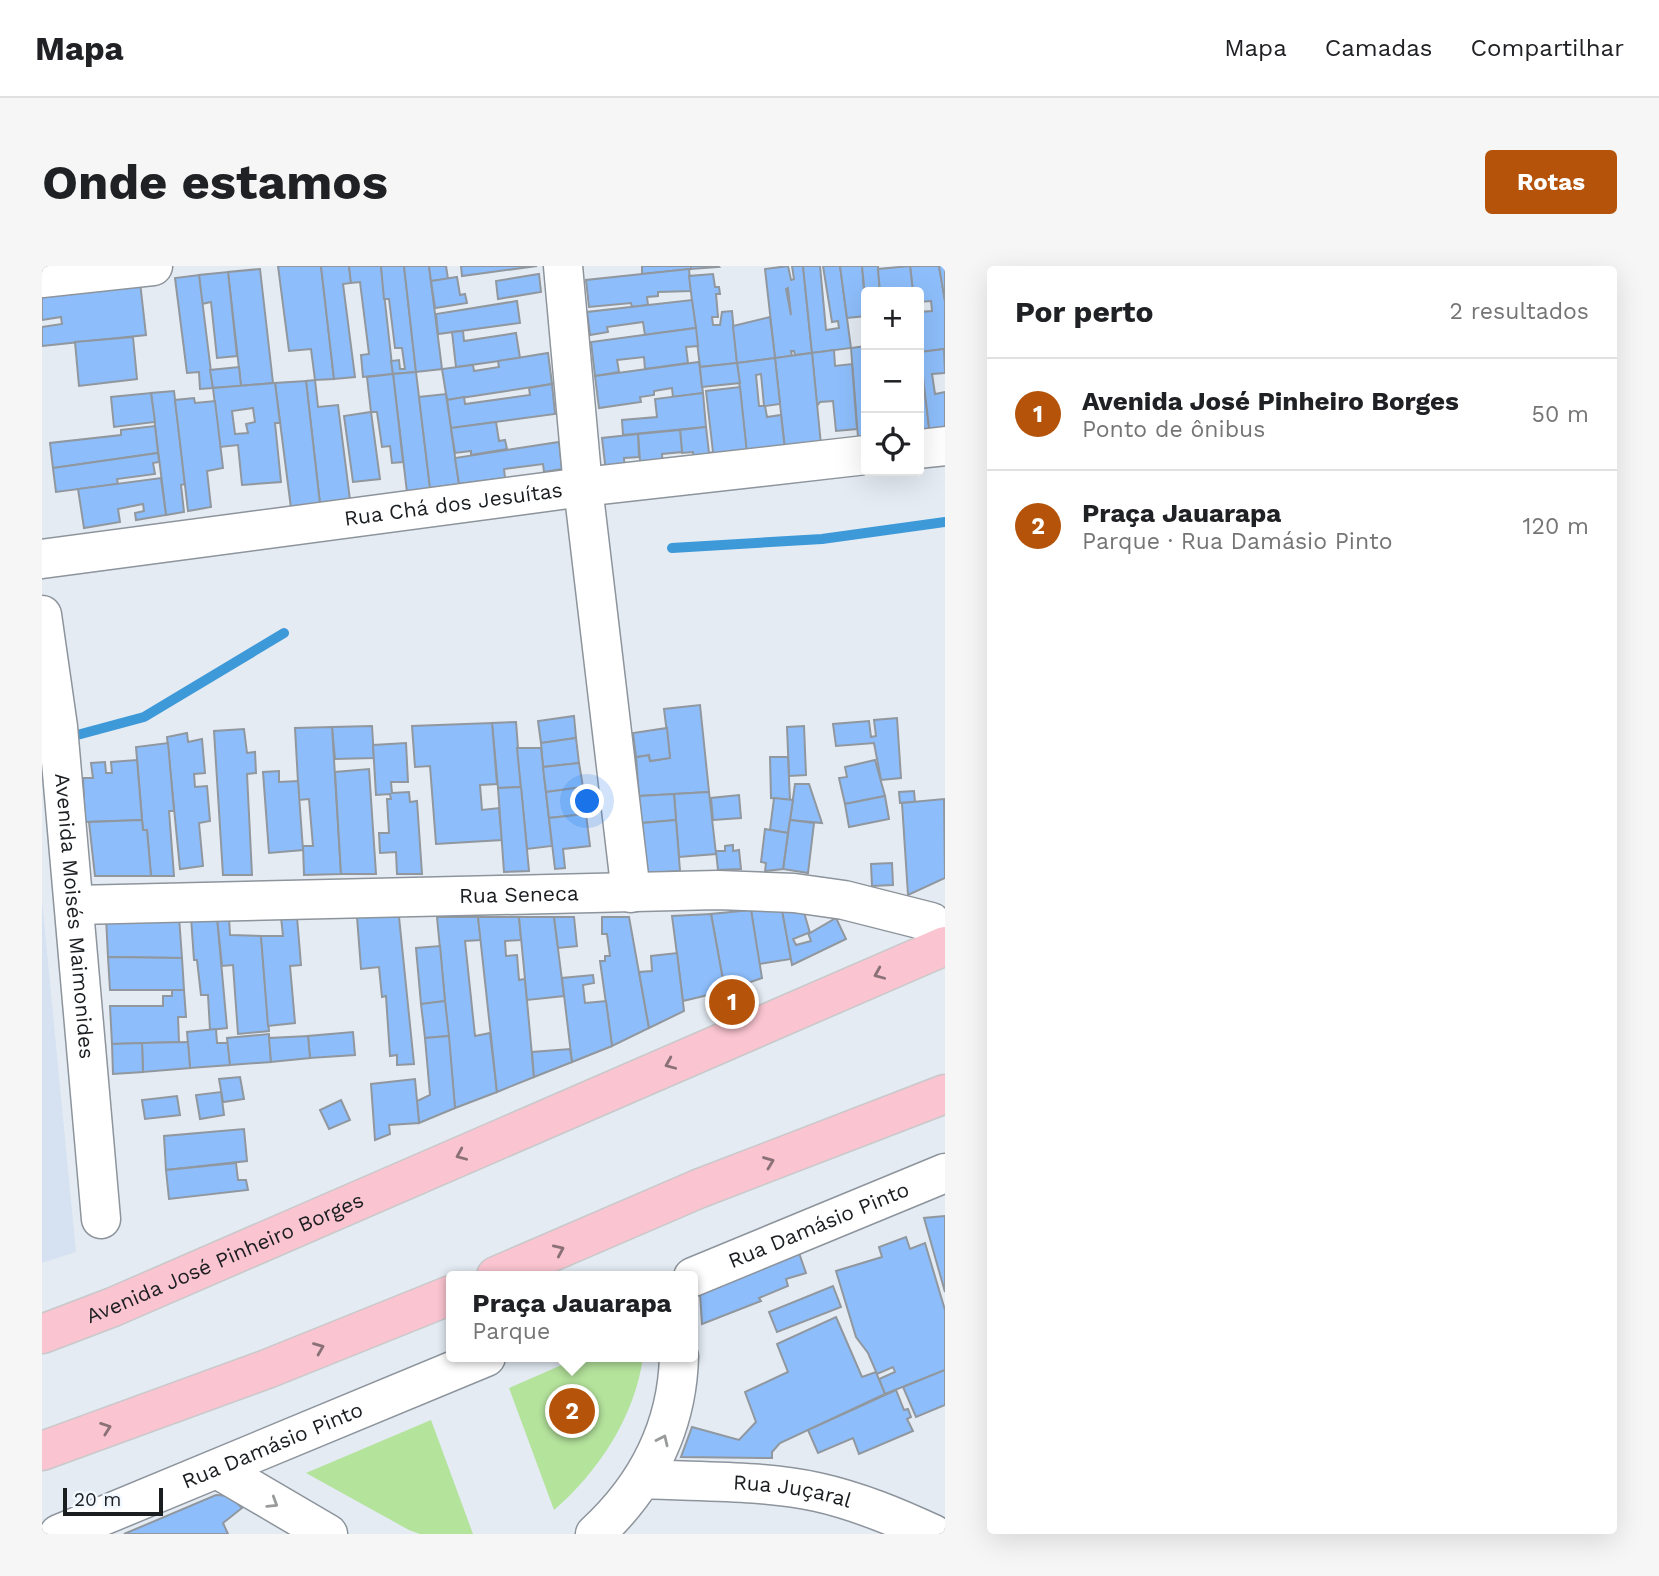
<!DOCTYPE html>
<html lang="pt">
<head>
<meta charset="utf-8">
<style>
	:root { --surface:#fff; --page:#f6f6f6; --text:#202124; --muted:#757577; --line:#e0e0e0; --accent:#b45309 }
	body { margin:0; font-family:"Work Sans",sans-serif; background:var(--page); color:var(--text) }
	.controls { position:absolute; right:21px; top:21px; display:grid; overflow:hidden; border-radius:7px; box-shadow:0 7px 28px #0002 }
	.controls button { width:63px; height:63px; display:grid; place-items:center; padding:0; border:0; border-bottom:2px solid var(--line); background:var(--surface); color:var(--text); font:35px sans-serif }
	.scale { position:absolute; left:21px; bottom:18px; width:100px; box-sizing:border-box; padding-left:7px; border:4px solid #1b1e21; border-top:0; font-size:19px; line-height:24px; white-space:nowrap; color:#1b1e21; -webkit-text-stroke:5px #f2f8ff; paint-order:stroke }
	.you { position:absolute; left:546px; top:536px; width:24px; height:24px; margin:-18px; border:5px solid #fff; border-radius:50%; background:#1a73e8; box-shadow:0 0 0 10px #1a73e833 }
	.badge { display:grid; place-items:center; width:46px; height:46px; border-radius:50%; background:var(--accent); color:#fff; font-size:23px; font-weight:700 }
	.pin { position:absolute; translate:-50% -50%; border:4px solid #fff; box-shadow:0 2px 7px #0006 }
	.popup { position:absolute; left:404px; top:1005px; width:252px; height:91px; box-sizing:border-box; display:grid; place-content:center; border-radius:7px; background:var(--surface); filter:drop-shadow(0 2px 5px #0005); font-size:23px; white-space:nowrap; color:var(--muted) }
	.popup b { font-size:26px; color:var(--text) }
	.popup::after { content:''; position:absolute; left:50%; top:100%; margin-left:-14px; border:14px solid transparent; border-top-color:var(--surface) }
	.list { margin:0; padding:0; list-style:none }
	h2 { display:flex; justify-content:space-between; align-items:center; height:91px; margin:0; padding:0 28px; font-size:30px }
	h2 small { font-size:23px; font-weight:400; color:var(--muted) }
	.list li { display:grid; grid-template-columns:46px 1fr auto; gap:21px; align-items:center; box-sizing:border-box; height:112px; padding:0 28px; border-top:2px solid var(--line) }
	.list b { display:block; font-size:26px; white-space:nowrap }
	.list p { margin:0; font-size:23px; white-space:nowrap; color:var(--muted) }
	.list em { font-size:23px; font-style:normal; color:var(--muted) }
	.icon { flex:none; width:38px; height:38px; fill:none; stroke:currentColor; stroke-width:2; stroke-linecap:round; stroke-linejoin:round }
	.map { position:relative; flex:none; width:903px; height:1268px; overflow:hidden; border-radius:7px }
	header { display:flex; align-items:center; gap:42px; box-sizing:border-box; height:98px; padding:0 35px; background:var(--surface); border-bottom:2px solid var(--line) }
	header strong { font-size:33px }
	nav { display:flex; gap:38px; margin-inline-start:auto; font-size:24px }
	.intro { display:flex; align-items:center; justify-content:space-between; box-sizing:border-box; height:168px; padding:0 42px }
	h1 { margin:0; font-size:49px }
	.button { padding:18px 32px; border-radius:7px; background:var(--accent); color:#fff; font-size:24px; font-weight:700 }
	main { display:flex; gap:42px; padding:0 42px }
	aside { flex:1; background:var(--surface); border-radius:7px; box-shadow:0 7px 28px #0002 }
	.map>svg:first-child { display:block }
	.built { fill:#d6e2f1 }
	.green { fill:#b4e39c }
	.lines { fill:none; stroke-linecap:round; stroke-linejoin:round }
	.stream { stroke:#3e99d8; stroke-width:10 }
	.building { fill:#8dbefb; stroke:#90979f; stroke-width:2; fill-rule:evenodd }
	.minor-casing { stroke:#8d949c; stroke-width:41 }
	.major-casing { stroke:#c8c9ca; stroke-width:41 }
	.minor { stroke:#fff; stroke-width:38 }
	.major { stroke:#fac4d0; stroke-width:38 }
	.oneway { stroke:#8a7178 }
	.oneway2 { stroke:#989a9b }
	.labels { text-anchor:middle; stroke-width:6; stroke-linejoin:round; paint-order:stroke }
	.street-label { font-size:21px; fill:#1b1e21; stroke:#f2f8ff }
</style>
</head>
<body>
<header>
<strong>Mapa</strong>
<nav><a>Mapa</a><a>Camadas</a><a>Compartilhar</a></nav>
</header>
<div class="intro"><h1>Onde estamos</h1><a class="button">Rotas</a></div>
<main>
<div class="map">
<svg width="903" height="1268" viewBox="0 0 903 1268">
	<rect width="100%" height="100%" fill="#e4ebf3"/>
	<path class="built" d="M0,634l34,352 -34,11z"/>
	<g class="green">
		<path d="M538,1091h63c-8,59 -44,114 -89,153l-45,-122z"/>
		<path d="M389,1154l42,114h-53l-11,-4 -103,-57z"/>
	</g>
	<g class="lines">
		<g class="stream">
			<path d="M630,282l150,-9 123,-17"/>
			<path d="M24,472l78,-21 140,-84"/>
		</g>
	</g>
	<g class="building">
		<path d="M236,0h43l13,113 -19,1 -4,-31 -22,2z"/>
		<path d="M279,0h28l2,17 -8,1 12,93 -21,2z"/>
		<path d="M307,0h32l12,108 -30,3 -2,-22 8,-1 -9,-72 -9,1z"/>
		<path d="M339,0h23l12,106 -23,2 -2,-13 8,-1 1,9h5l-3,-21h-7l-6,-49h-5z"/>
		<path d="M362,0h25l13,103 -26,3z"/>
		<path d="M387,0h17l2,13 -17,2z"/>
		<path d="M419,0h76l-75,10z"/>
		<path d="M600,0h49v3l-49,5z"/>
		<path d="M649,0h27l1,1 -28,2z"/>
		<path d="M746,0l3,14 3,-1 -2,-13h11l9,87 -17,2 -1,-4h-3l1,5 -17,2 -10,-89zM746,22l3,27 -5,-26z"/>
		<path d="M761,0h17l6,64 13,-2 -1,-7 -6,1 -9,-56h17l11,82 -39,5z"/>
		<path d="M798,0h22l4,50 -19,2z"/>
		<path d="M820,0h16l2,26h-14v14z"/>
		<path d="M868,0h29l6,35v48l-25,3 -1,-40 13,-1 -1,-10 -12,1v-10h-6z"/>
		<path d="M868,0l3,26h-33l-2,-23z"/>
		<path d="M897,0h6v35z"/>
		<path d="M218,3l13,114 -32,3 -13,-114z"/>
		<path d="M647,3l2,22 -33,1v4l-11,1 1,8 -16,2 -1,-4 -42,4 -3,-27z"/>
		<path d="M186,6l9,84 -20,2 -6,-56 -9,2 -3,-29z"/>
		<path d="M497,8l2,18 -43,7 -2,-18z"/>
		<path d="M671,8l2,13h4l1,7h-4l2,23h-6l1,8h7l2,-13 10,-1 5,52 -37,4 -11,-91z"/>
		<path d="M157,9l14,113 -13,1 -1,-17 -12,1 -12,-95z"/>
		<path d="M415,11l3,18 5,-1 2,9 -32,5 -4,-27z"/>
		<path d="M98,16l6,53 -104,11v-19l20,-3 -1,-7 -19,3v-27z"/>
		<path d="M650,34l4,28 -51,7 -2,-13 -36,5 1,5 -18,3 -3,-23z"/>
		<path d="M475,35l3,22 -82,11 -2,-20z"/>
		<path d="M728,51l5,41 -38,5 -4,-37z"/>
		<path d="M654,62l2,18 -12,1 2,16 -43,6 -1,-12 -27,3 2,12 -24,4 -4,-34z"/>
		<path d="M421,65l1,10 52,-8 4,25 -64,9 -4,-35z"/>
		<path d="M91,71l4,42 -58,7 -4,-44z"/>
		<path d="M877,79l12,99 -12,2z"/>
		<path d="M824,80v104h-7l-8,-102z"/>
		<path d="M902,83l1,24 -13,1 3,20 10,-2v41l-14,11 -11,-92z"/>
		<path d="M792,84l1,16 17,-2 5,65 -21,2 -3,-30 -13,1 -3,4 -5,-53z"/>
		<path d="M506,87l4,31 -105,16 -5,-31 31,-4 1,6 25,-4 -1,-6z"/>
		<path d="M770,87l10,102 -36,4 -11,-101z"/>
		<path d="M733,92l5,46 -15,2 2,11 14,-2 5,44 -38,4 -11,-100zM719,108l3,32h-5l-3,-31z"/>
		<path d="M657,96l4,31 -30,4 -1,-9 -18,3v4l-14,2 1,5 -42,6 -4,-32z"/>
		<path d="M695,97l3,20 -38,4 -2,-20z"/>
		<path d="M197,101l2,19 -28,2 -3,-18z"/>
		<path d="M374,106l14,116 -23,4 -14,-118z"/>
		<path d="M351,108l10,88 -11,1 -2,-17 -8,1 -5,-35h-6l-4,-35z"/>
		<path d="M273,114l3,27 20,-2 12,95 -30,4 -14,-123z"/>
		<path d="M264,115l14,123 -29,4 -16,-125z"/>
		<path d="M233,117l5,40h-5l6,59 -39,3 -4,-40 -18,2 -7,-59zM211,142l2,14 -9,2 2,9 -13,1 -3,-23z"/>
		<path d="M510,118l3,30 -104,14 -4,-28 17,-3 1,7 65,-9 -1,-7z"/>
		<path d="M698,121l8,76 -37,4 -2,-14 4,-1 -7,-61z"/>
		<path d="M132,125l11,93 -4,1 3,27 -18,3 -15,-122z"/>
		<path d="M109,127l4,29 -41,5 -3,-30z"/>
		<path d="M661,127l3,34 -83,8 -1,-15 35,-3 -2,-18z"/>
		<path d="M404,128l13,90 -29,4 -11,-91z"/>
		<path d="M152,132l1,5 20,-2 8,67 -16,3 4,36 -23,4 -13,-111z"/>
		<path d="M329,146l9,67 -27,3 -9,-66z"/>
		<path d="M454,156l3,19 6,-1 2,9 -36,6v-4l-16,2 -4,-25z"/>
		<path d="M113,160l3,27 -105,15 -3,-25 71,-8v-5z"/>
		<path d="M664,161l4,35 -16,2 -1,-12 -11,1 -2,-23z"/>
		<path d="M638,164l2,22 -20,2 1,17 -22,2 -3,-39z"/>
		<path d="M596,168l1,23 -15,1 1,16 -19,-2 -4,-34z"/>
		<path d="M517,176l3,27 -18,3 -1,-8 -39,5 1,9 -46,6 -4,-26z"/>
		<path d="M116,187l1,9 -6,1 2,11 -38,5 1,5 -62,8 -3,-24z"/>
		<path d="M119,212l5,37 -30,5 -1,-7 9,-2 -1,-7 -25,5 2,13 -36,6 -6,-39z"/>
		<path d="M658,439l9,87 -70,4 -3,-39 13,-2 1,6 20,-3 -6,-49z"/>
		<path d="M532,450l2,22 -35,5 -3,-22z"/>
		<path d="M855,452l4,60 -20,2 -7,-37 -38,3 -3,-22 36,-3 2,16 5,-1 -2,-16z"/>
		<path d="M474,456l5,65 -23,1 -6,-65z"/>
		<path d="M450,457l5,61 -17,1 2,25 17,-2 3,32 -66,4 -6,-78 -15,1 -3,-41z"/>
		<path d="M330,460l2,32 -39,1 -3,-32z"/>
		<path d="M762,460l2,49 -17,1 -2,-49z"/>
		<path d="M290,461l9,147 -37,1 -1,-29h10l-4,-47 -10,1 -4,-72z"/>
		<path d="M625,462l3,30 -20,3 -1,-6 -13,2 -3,-24z"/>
		<path d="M202,463l3,24 8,-1 1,21 -9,1 5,101h-29l-9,-144z"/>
		<path d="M145,467l1,9 14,-3 3,34 -11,1 1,13 12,-1 3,35 -11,2 4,43 -23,3 -13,-132z"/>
		<path d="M534,472l3,25 -36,4 -2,-24z"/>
		<path d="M126,477l6,68h-5l5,65h-23l-4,-46h-4l-7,-83z"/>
		<path d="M364,477l2,39h-17l1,11 17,-1 1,10 7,-1 5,73h-25l-1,-22 -16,1 -1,-20h10l-2,-34h4l-1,-5 -14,1 -3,-50z"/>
		<path d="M475,482h24l11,98 -25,3z"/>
		<path d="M728,491h18l2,43 -19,-2z"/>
		<path d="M95,494l5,60 -57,2 -2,-44h10l-2,-15 14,-1 1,11h6l-1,-11z"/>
		<path d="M833,494l10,36 -40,8 -6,-26 8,-1 -2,-10z"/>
		<path d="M537,497l4,24 -37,5 -3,-25z"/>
		<path d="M327,503l7,105h-35l-6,-102z"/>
		<path d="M237,505v11l19,-1 5,69 -34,3 -6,-81z"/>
		<path d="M753,518h14l13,39 -32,-3z"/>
		<path d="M479,521l8,84 -25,1 -6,-84z"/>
		<path d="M541,521l3,27 -37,4 -3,-26z"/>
		<path d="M872,525l1,11 -15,1 -1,-11z"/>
		<path d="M667,526l7,62 -37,3 -5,-63z"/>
		<path d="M632,528l2,26 -34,3 -3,-27z"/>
		<path d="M697,529l2,23 -28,2 -2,-22z"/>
		<path d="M843,530l4,23 -40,8 -4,-23z"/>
		<path d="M732,532l19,2 -5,33 -18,-3z"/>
		<path d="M902,533l1,79 -37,17 -6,-92z"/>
		<path d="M544,548l4,32 -27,3 2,19 -10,1 -6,-51z"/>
		<path d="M100,554l1,10h4l4,46h-56l-6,-54z"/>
		<path d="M634,554l4,51 -34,2 -4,-50z"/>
		<path d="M748,554l24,3 -6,50 -25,-4z"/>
		<path d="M723,563l23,4 -5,36 -18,2 1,-8 -5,-1z"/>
		<path d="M691,579v6l6,-1 2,19 -23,1 -2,-19h9v-5z"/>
		<path d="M850,597l1,22 -21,1 -1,-22z"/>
		<path d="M740,642l9,51 -32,5 -8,-54z"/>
		<path d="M761,643l7,24 26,-15 10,21 -54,26 -10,-55zM766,667l3,8 -15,4 -3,-6z"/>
		<path d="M709,644l11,68 -37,13 -14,-77z"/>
		<path d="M669,648l14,77 -42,10 -11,-85z"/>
		<path d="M64,651h73l3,41 -74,-1z"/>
		<path d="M149,651h26l10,111 -17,2 -2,-35h-7l-4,-35h-3z"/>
		<path d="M175,651h12l1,18 31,1 8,95 -31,3 -5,-69 -11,1z"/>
		<path d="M239,651h16l4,48 -11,1 5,57 -27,3 -7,-90h22z"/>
		<path d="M315,651h42l15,147 -17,1v-10l-7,1 -4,-60 -4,1 -3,-30 -18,2z"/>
		<path d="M395,651h41l3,23 -16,1 10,95 15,-3 7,59 -42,16z"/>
		<path d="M436,651h41l2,23 -16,1 1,15 11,-1 2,25 6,-1 9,98 -37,15z"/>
		<path d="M477,651h35l10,79 -37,4z"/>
		<path d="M512,651h20l3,29 -19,2z"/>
		<path d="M560,651h27l20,111 -37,18 -12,-85h5v-5h5l-3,-22h-5z"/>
		<path d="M398,680l5,55 -24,3 -5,-56z"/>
		<path d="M635,687l7,58 -35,17 -10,-56 13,-1 -1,-15z"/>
		<path d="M66,691l74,1 2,32h-74z"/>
		<path d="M551,709l1,8 -11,2 2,18 21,-2 6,45 -40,16 -10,-84z"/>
		<path d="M130,724h12l2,27h-8l1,25 -67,2 -2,-38h53v-10h9z"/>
		<path d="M403,735l4,35 -24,2 -4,-34z"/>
		<path d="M174,763l1,14h11l2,22 -40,3 -3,-36z"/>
		<path d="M311,766l2,23 -45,3 -2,-22z"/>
		<path d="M227,768l2,28 -41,3 -3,-27z"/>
		<path d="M266,770l2,22 -39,4 -2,-24z"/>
		<path d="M407,770l6,72 -36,15 -2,-22 13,-6 -5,-57z"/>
		<path d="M146,776l2,26 -47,4 -1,-29z"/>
		<path d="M100,777l1,29 -30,2 -1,-30z"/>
		<path d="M528,783l2,13 -38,15 -2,-25z"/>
		<path d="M198,811l4,22 -21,3 -4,-23z"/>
		<path d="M373,813l4,44 -30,2 1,9 -15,6 -4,-56z"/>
		<path d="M179,826l3,23 -24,4 -4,-24z"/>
		<path d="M135,830l3,19 -35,4 -3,-19z"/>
		<path d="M299,834l9,20 -21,9 -9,-19z"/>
		<path d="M202,863l3,32 -81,9 -2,-34z"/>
		<path d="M194,897l2,17h8l2,10 -79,9 -3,-29z"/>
		<path d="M903,950v76l-21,-74z"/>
		<path d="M864,971l4,12 15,-6 20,67v60l-60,24 -6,-15 16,-7 -2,-5 -16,7 -9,-21 -12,-16 -20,-66 46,-14 -3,-10z"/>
		<path d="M757,987l7,20 -20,6 2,7 -29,12 2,3 -59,23 -2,-30z"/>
		<path d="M791,1020l8,21 -64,25 -8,-20z"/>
		<path d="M794,1051l26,60 14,-5 9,22 -105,49 -8,9v6l-91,-1 11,-30 47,13 17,-18 -11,-30 43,-20 -11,-28z"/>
		<path d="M903,1104v35l-29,12 -13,-30z"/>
		<path d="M854,1124l8,20 4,-1 3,8 -4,2 6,12 -54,23 -6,-16 -35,15 -10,-23z"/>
		<path d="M174,1229l14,1 12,12 -19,15 5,11h-104z"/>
	</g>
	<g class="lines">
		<g class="minor-casing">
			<g id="minor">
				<path d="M521,0l20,221 48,406"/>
				<path d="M0,12l111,-12"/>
				<path d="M877,183l26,-3"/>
				<path id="s1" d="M0,293l541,-72 283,-32"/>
				<path id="s2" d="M0,349l16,112 43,492"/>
				<path id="s3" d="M34,639l642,-15 76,3 50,7 87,22 11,25"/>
				<path id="s4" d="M651,1011l252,-104"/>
				<path d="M177,1204l109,64"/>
				<path id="s5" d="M602,1213c57,3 117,1 173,13 41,9 79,25 116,42"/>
				<path id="s6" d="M17,1268l427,-177"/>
				<path d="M553,1268c52,-48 82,-107 84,-177"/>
			</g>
		</g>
		<g class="major-casing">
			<g id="major">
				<path d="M454,1010l202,-87 247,-95"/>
				<path id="s7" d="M0,1068l71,-27 832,-361"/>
				<path d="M0,1185l225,-82 184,-74"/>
			</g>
		</g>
		<use href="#minor" class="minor"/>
		<use href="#major" class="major"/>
	</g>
	<defs><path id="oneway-chevron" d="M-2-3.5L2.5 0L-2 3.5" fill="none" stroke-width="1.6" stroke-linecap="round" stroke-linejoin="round" transform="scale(1.75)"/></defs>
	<g class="oneway">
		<use href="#oneway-chevron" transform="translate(837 708) rotate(157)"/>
		<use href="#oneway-chevron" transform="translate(628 798) rotate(157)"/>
		<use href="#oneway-chevron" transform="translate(419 889) rotate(157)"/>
		<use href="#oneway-chevron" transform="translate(727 896) rotate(-21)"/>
		<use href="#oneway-chevron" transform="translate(517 984) rotate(-24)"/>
		<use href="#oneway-chevron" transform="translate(277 1082) rotate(-22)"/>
		<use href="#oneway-chevron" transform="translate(64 1162) rotate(-20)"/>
	</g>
	<g class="oneway2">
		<use href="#oneway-chevron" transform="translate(621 1174) rotate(-65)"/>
		<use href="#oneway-chevron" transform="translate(231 1237) rotate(32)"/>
	</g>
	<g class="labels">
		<g class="street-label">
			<text dy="7" stroke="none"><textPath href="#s1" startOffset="415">Rua Chá dos Jesuítas</textPath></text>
			<text dy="7" stroke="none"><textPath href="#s3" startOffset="443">Rua Seneca</textPath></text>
			<text dy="7" stroke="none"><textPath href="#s2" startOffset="303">Avenida Moisés Maimonides</textPath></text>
			<text dy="7" stroke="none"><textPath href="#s4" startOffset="136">Rua Damásio Pinto</textPath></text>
			<text dy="7" stroke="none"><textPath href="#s7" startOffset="198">Avenida José Pinheiro Borges</textPath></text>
			<text dy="7" stroke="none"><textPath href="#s6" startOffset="231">Rua Damásio Pinto</textPath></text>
			<text dy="7" stroke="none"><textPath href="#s5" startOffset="149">Rua Juçaral</textPath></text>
		</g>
	</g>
</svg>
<div class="controls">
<button>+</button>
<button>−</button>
<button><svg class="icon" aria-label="locate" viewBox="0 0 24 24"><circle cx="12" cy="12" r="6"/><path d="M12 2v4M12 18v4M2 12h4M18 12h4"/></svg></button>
</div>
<div class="scale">20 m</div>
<div class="you"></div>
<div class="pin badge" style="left:690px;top:736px">1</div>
<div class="pin badge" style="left:530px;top:1145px">2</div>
<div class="popup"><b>Praça Jauarapa</b>Parque</div>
</div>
<aside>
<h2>Por perto<small>2 resultados</small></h2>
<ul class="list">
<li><span class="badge">1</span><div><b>Avenida José Pinheiro Borges</b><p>Ponto de ônibus</p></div><em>50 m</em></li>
<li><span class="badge">2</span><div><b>Praça Jauarapa</b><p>Parque · Rua Damásio Pinto</p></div><em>120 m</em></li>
</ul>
</aside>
</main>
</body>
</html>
